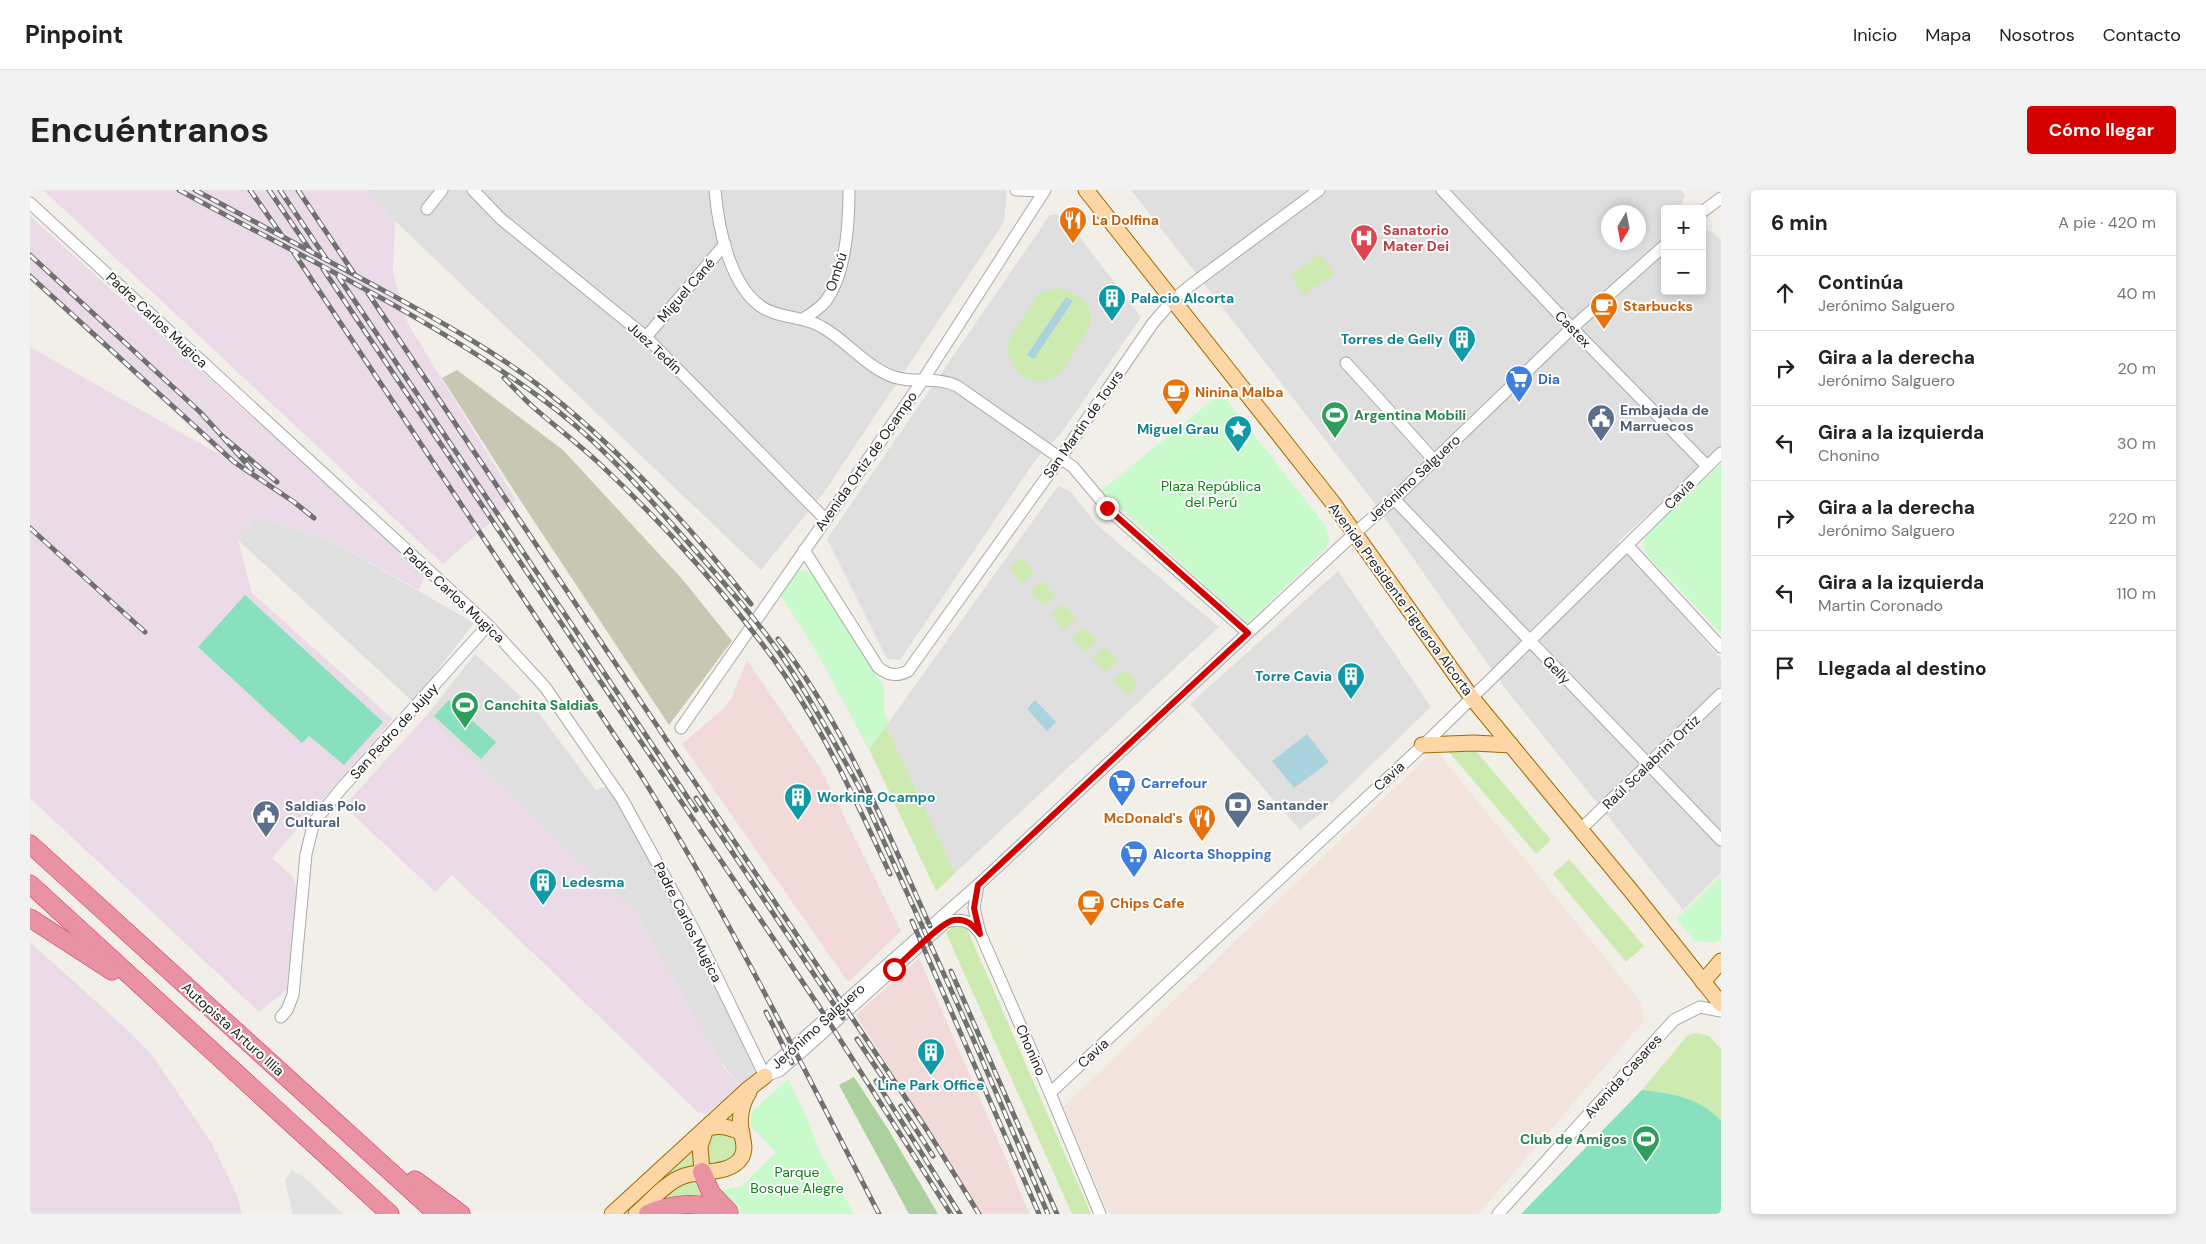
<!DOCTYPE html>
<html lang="es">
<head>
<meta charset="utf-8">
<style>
	:root { --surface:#fff; --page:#f2f2f2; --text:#222; --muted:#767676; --line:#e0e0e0; --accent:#d40000 }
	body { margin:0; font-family:"DM Sans",sans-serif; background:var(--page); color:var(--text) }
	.controls { position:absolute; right:15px; top:15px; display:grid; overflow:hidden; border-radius:5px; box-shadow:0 2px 8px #0003 }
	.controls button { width:45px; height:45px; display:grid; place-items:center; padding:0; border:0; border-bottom:1px solid var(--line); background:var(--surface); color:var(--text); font:25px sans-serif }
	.compass { position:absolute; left:1571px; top:15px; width:45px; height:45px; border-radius:50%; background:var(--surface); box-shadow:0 2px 8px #0003; rotate:190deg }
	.stop { position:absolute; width:15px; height:15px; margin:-11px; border:4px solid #d40000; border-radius:50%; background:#fff }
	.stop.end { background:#d40000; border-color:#fff; box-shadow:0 1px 5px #0008 }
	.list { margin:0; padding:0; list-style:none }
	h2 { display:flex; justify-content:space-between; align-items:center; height:65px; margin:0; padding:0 20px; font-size:21px }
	h2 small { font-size:16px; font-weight:400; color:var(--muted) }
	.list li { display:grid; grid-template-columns:32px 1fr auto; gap:15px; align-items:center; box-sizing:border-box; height:75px; padding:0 20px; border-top:1px solid var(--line) }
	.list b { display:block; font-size:19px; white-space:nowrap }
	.list p { margin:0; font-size:16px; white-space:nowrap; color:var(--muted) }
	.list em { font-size:16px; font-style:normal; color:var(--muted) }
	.icon { flex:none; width:28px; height:28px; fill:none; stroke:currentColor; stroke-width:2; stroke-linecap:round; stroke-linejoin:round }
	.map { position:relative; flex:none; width:1691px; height:1024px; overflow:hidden; border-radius:5px }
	header { display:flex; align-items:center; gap:30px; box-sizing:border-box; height:70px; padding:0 25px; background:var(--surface); border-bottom:1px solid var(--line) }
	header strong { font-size:24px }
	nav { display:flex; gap:28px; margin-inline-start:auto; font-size:18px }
	.intro { display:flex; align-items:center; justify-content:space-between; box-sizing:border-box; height:120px; padding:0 30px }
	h1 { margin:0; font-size:35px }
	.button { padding:12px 22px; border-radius:5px; background:var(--accent); color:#fff; font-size:18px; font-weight:700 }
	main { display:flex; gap:30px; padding:0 30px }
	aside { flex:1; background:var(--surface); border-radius:5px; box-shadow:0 2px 8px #0003 }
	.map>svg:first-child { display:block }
	.residential { fill:#e0dfdf; fill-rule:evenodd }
	.commercial { fill:#f2dad9 }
	.industrial { fill:#ebdbe8 }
	.military { fill:#f3e3dd }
	.construction { fill:#c7c7b4 }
	.grass { fill:#cdebb0 }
	.forest { fill:#add19e }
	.park { fill:#c8facc }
	.pitch { fill:#88e0be }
	.parking { fill:#e2e2e2 }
	.water { fill:#aad3df }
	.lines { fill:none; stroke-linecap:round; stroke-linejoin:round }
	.minor-casing { stroke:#a9a9a9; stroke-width:13 }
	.major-casing { stroke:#a06b00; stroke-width:17 }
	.highway-casing { stroke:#dc2a67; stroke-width:19 }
	.minor { stroke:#fff; stroke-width:11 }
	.major { stroke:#fcd6a4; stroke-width:15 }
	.highway { stroke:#e892a2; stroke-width:18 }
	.rail-casing { stroke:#707070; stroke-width:5 }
	.rail { stroke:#fff; stroke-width:3; stroke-dasharray:9; stroke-linecap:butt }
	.route { stroke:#d40000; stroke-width:6 }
	.labels { text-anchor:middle; stroke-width:4; stroke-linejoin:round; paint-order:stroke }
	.food-label { font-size:14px; font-weight:bold; fill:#c56008; stroke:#fff; text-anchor:start }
	.health-label { font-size:14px; font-weight:bold; fill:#be3a42; stroke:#fff; text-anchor:start }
	.street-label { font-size:14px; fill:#222; stroke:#fff }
	.culture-label { font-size:14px; font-weight:bold; fill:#0d838f; stroke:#fff; text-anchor:start }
	.shop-label { font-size:14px; font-weight:bold; fill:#366cbe; stroke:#fff; text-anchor:start }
	.service-label { font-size:14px; font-weight:bold; fill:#4e5e75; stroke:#fff; text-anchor:start }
	.leisure-label { font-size:14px; font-weight:bold; fill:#27864d; stroke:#fff; text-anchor:start }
	.park-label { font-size:14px; fill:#0c8416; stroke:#fff }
</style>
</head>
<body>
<header>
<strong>Pinpoint</strong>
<nav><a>Inicio</a><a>Mapa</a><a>Nosotros</a><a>Contacto</a></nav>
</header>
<div class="intro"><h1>Encuéntranos</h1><a class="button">Cómo llegar</a></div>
<main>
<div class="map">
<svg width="1691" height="1024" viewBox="0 0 1691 1024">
	<rect width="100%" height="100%" fill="#f2efe9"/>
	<g class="residential">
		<path d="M337,0h640l-3,32 -179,269 -64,79 -366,-349z"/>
		<path d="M1101,0h550l4,5 -5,14h-15v82h37v-61l9,1 10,9v206l-103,96 103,117v214l-38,37 -179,-223 -132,-187zM1578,22h30v30h-30z"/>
		<path d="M1032,24l79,103 -79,115 -28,30 -134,198 -13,-1 -60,-120 223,-324z"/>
		<path d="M1028,296l12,5 28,35 121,101 -264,246 -69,-147z"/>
		<path d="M226,327l74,23 144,83 -61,79 -175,-162z"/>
		<path d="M1308,381l93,136 -104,101 -27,22 -110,-126z"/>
		<path d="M445,464l63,58 58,78 11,-4 27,38 123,247 -17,14 -313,-370z"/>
	</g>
	<g class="commercial">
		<path d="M717,470l72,106 82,165 -53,51 -166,-238 42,-36 8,-11z"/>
		<path d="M889,768l111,256h-49l-125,-199z"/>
	</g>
	<g class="industrial">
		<path d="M13,0h324l28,31 -2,52 15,51 108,176 -73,64z"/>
		<path d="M0,26l395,358 -6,16 -89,-50 -74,-23 -18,23 14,53 141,126 -121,139 19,17 5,11v10l-9,94 -28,22 -229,-214v-451l192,109 -192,-176z"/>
		<path d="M397,525l211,200 86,153 16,17 -33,29 -9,-2 -246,-237 -17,17 -91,-86z"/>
		<path d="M0,752l102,92 20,21 59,87 26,53 5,19h-212z"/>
	</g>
	<path class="military" d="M1401,563l9,2 201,247 3,19 -166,193h-369l-46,-107z"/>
	<path class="construction" d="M427,180l106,80 120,130 49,61 -63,84 -151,-228 -76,-119z"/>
	<g class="grass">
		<path d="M1290,63l14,21 -31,22 -12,-21 23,-16 -1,-2z"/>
		<path d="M1026,98c20,3 43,18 32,41 -4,8 -10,15 -14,23 -5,7 -9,17 -15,22 -26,20 -52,-4 -52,-31l32,-50z"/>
		<path d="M991,368l13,14 -11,11 -14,-14z"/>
		<path d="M1012,391l13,14 -11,11 -14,-14z"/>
		<path d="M1032,414l14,14 -12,11 -13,-14z"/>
		<path d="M1053,437l14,14 -12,11 -13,-14z"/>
		<path d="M1074,457l14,14 -12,12 -13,-15z"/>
		<path d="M1095,480l13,14 -11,11 -14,-14z"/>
		<path d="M856,536l69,147 -19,18 -67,-142z"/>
		<path d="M1418,561l29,1 74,88 -15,14z"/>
		<path d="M1539,669l75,87 -18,16 -73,-88z"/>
		<path d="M923,735l11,1 4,5 123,283h-19l-126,-281z"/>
		<path d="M1668,843l11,3 12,13v165l-190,-10 111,-114 46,-55z"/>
		<path d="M716,901l-3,61 -40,20 14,37 -69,5h-36z"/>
	</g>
	<path class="forest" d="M824,887l34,52 50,85h-29l-70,-129z"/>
	<g class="park">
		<path d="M1191,203l104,132c4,10 6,15 0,25l-78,73 -146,-132z"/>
		<path d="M1691,273v170l-75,-79c-4,-9 -3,-16 2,-25z"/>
		<path d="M773,379l10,6 71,112v26l5,10 -21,26c-27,-53 -54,-106 -89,-155l16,-22z"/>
		<path d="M1691,686v64l-7,3 -19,-2 -19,-22z"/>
		<path d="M758,889l20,41 11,31 35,63h-111l-23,-23 22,-5 34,-33 -26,-28 2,-13z"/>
	</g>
	<g class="pitch">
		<path d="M215,405l138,127 -39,43 -35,-29 -7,7 -104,-96z"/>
		<path d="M419,510l47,42 -15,17 -47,-43z"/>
		<path d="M1612,900c32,4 56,7 79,31v93h-200z"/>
	</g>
	<path class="parking" d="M262,980l13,8 38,36h-50l-8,-33z"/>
	<g class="water">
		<path d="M1036,107l7,4 -39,58 -7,-4z"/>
		<path d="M1005,510l21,22 -9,9 -20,-22z"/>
		<path d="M1277,544l22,28 -35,26 -22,-27z"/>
	</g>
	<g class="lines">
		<g class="minor-casing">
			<g id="minor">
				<path d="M443,0l28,29 145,118 179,182"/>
				<path d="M685,0c3,37 15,99 50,119 18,10 39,7 57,18 25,14 45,41 72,50 21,7 42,-1 63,9l116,81 38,45 137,121"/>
				<path d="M986,0l28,1"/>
				<path d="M1412,0l130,138 135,138"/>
				<path d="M0,13l458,422 57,62 77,112 73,133 70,144"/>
				<path d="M397,19l15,-19"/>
				<path d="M1672,22l19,-14"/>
				<path d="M773,129c8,-5 16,-10 22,-17 21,-27 24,-79 24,-112"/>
				<path d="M616,147l79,-93"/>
				<path d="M1316,173l88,97"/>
				<path d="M1364,309l327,341"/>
				<path d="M1598,356l93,101"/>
				<path d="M774,360l74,117c9,8 19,10 30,4l153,-214 92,-134 20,-23 18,-15 128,-95"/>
				<path d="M651,538l242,-348 122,-190"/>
				<path d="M1551,639l140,-135"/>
				<path d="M948,695l-4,23 6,25 70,160 50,121"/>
				<path d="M251,827l6,-7 6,-15 13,-141 8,-32 27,-33 147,-164"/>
				<path d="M735,886l8,-11 205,-180 377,-352 39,-34 178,-171 93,-83"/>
				<path d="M735,886l14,-5 27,-23 140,-126c14,-4 24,-2 33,10"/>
				<path d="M1020,903l384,-358 287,-282"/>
				<path d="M1468,1024l176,-194 26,-13 21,4"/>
			</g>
		</g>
		<g class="major-casing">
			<g id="major">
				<path d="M1056,0l247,313 139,195 160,194 89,112"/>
				<path d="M1392,555l52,-2 37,2"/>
				<path d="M1673,792l18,-21"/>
				<path d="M672,982l-2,-26 6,-17c12,-5 24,-2 36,4"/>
				<path d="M582,1024l134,-123 19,-15"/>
				<path d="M606,1024c14,-12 30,-32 48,-38 16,-6 46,-1 57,-18 6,-10 1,-19 0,-29 -2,-13 1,-26 8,-37"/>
			</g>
		</g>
		<g class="highway-casing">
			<g id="highway">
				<path d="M0,654l407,370"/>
				<path d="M0,694l360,330"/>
				<path d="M0,728l82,53"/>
				<path d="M672,982l9,21 18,19"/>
				<path d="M385,990l46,34"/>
				<path d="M618,1024c26,-12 54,-13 80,0"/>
			</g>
		</g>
		<use href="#minor" class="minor"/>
		<use href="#major" class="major"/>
		<use href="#highway" class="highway"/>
		<g class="rail-casing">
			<g id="rail">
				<path d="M149,0c121,66 247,125 359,206 53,38 98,87 140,135 38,43 78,86 109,133 27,40 50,83 73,125l111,245 77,180"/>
				<path d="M165,0c61,33 123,65 184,98 57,31 116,63 167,103 78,62 144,135 205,213"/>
				<path d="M220,0l33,47"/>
				<path d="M239,0l41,60"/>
				<path d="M250,0l47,70"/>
				<path d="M268,0l57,85"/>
				<path d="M264,63l343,516c90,143 164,295 242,445"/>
				<path d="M0,65l170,157 21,23"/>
				<path d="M293,79l497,739 131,206"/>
				<path d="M0,86l204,186 60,40 20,16"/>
				<path d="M308,86l358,534"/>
				<path d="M338,103l559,837 52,84"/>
				<path d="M474,188c10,10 19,20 29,29 23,20 47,38 69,59 65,61 131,135 182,208 43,63 74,131 106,200"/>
				<path d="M222,280l-31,-35 56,47"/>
				<path d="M0,338l115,104"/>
				<path d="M748,449c67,87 107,188 152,287"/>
				<path d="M666,608l147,220"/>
				<path d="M882,731l127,293"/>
				<path d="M921,781l106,243"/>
				<path d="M736,822l26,51"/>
				<path d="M827,849l32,48"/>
				<path d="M846,891l84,133"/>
				<path d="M871,916l32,50"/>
			</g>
		</g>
		<use href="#rail" class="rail"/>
	</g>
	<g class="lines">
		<path class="route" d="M864,779c12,-10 47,-47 60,-49 12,-2 19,5 26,14l-6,-26 4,-23 270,-252 -141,-125"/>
	</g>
	<defs>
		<g id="restaurant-pin" transform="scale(1.4375)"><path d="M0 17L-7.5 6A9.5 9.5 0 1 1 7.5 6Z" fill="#e8710a" stroke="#fff"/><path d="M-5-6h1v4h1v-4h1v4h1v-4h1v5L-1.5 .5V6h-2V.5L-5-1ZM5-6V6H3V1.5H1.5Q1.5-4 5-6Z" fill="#fff"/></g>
		<g id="hospital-pin" transform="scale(1.4375)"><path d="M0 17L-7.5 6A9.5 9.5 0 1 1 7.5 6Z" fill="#e0444e" stroke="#fff"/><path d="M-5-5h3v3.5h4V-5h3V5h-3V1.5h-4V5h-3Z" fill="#fff"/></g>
		<g id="building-pin" transform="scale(1.4375)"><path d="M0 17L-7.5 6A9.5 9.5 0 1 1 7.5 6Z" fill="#0f9aa8" stroke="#fff"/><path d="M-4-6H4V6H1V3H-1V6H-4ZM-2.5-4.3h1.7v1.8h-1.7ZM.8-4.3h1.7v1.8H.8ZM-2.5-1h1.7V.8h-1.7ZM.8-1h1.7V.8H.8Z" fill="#fff"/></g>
		<g id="cafe-pin" transform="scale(1.4375)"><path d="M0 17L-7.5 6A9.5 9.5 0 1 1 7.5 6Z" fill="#e8710a" stroke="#fff"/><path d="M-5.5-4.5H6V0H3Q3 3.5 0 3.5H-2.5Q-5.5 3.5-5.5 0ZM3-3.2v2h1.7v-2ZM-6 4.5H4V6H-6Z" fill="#fff"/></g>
		<g id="supermarket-pin" transform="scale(1.4375)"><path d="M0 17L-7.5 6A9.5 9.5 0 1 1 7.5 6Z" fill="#3f7fe0" stroke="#fff"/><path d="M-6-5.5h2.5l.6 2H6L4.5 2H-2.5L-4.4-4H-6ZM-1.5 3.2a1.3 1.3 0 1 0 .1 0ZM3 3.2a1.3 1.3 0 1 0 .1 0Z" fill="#fff"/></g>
		<g id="stadium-pin" transform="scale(1.4375)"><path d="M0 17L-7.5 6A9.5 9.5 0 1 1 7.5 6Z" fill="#2e9e5b" stroke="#fff"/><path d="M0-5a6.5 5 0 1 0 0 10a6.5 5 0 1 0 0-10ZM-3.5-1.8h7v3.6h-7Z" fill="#fff"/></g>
		<g id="civic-pin" transform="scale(1.4375)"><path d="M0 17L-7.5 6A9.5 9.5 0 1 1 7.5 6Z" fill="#5c6f8a" stroke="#fff"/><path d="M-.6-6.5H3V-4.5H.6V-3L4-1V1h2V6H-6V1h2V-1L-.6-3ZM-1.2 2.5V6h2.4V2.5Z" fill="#fff"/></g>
		<g id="sight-pin" transform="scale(1.4375)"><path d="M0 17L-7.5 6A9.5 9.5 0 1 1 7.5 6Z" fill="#0f9aa8" stroke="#fff"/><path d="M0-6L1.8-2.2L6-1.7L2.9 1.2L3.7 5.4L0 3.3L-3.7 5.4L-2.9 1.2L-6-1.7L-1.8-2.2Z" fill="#fff"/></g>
		<g id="bank-pin" transform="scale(1.4375)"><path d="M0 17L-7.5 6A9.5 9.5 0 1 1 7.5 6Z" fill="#5c6f8a" stroke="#fff"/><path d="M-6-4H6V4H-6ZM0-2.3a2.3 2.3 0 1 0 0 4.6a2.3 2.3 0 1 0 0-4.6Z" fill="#fff"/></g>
	</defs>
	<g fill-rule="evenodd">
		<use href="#restaurant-pin" x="1043" y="30"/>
		<use href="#hospital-pin" x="1334" y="48"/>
		<use href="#building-pin" x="1082" y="108"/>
		<use href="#cafe-pin" x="1574" y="116"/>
		<use href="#building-pin" x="1432" y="149"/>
		<use href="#supermarket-pin" x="1489" y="189"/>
		<use href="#cafe-pin" x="1146" y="202"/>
		<use href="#stadium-pin" x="1305" y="225"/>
		<use href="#civic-pin" x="1571" y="228"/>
		<use href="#sight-pin" x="1208" y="239"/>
		<use href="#building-pin" x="1321" y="486"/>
		<use href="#stadium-pin" x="435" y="515"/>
		<use href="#supermarket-pin" x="1092" y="593"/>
		<use href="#building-pin" x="768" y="607"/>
		<use href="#bank-pin" x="1208" y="615"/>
		<use href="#civic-pin" x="236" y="624"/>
		<use href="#restaurant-pin" x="1172" y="628"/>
		<use href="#supermarket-pin" x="1104" y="664"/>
		<use href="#building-pin" x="513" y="692"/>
		<use href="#cafe-pin" x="1061" y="713"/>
		<use href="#building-pin" x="901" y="862"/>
		<use href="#stadium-pin" x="1616" y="949"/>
	</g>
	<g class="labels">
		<g class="food-label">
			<text x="1062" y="35">La Dolfina</text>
			<text x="1593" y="121">Starbucks</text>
			<text x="1165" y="207">Ninina Malba</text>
			<text x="1153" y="633" text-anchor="end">McDonald's</text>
			<text x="1080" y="718">Chips Cafe</text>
		</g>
		<g class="health-label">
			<text x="1353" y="45">Sanatorio<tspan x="1353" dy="16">Mater Dei</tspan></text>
		</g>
		<g class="street-label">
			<text transform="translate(806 82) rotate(-72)" y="5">Ombú</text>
			<text transform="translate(656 100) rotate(-49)" y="5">Miguel Cané</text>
			<text transform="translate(127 130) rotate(43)" y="5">Padre Carlos Mugica</text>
			<text transform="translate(1543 139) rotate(46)" y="5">Castex</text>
			<text transform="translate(625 158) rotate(43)" y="5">Juez Tedín</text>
			<text transform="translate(1053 234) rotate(-55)" y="5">San Martín de Tours</text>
			<text transform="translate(836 271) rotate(-55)" y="5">Avenida Ortiz de Ocampo</text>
			<text transform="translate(1384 288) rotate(-43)" y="5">Jerónimo Salguero</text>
			<text transform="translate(1649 304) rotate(-45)" y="5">Cavia</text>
			<text transform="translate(424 405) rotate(43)" y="5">Padre Carlos Mugica</text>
			<text transform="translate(1371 409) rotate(54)" y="5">Avenida Presidente Figueroa Alcorta</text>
			<text transform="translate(1527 480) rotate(46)" y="5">Gelly</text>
			<text transform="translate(364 541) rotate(-48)" y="5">San Pedro de Jujuy</text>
			<text transform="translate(1621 572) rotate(-44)" y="5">Raúl Scalabrini Ortiz</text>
			<text transform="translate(1359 586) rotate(-43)" y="5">Cavia</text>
			<text transform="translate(658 732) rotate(63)" y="5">Padre Carlos Mugica</text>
			<text transform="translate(788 836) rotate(-42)" y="5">Jerónimo Salguero</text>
			<text transform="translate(203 839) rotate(42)" y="5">Autopista Arturo Illia</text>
			<text transform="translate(1001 860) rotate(66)" y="5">Chonino</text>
			<text transform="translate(1063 863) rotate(-43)" y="5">Cavia</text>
			<text transform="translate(1593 886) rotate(-48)" y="5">Avenida Casares</text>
		</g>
		<g class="culture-label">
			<text x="1101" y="113">Palacio Alcorta</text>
			<text x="1413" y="154" text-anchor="end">Torres de Gelly</text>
			<text x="1189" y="244" text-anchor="end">Miguel Grau</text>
			<text x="1302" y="491" text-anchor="end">Torre Cavia</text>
			<text x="787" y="612">Working Ocampo</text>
			<text x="532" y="697">Ledesma</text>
			<text x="901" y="900" text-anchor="middle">Line Park Office</text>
		</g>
		<g class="shop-label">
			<text x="1508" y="194">Dia</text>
			<text x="1111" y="598">Carrefour</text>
			<text x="1123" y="669">Alcorta Shopping</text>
		</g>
		<g class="service-label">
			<text x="1590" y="225">Embajada de<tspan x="1590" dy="16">Marruecos</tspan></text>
			<text x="1227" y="620">Santander</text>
			<text x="255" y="621">Saldias Polo<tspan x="255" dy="16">Cultural</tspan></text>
		</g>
		<g class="leisure-label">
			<text x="1324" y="230">Argentina Mobili</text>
			<text x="454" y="520">Canchita Saldias</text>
			<text x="1597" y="954" text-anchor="end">Club de Amigos</text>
		</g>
		<g class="park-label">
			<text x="1181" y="301">Plaza República<tspan x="1181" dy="16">del Perú</tspan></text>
			<text x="767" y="987">Parque<tspan x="767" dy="16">Bosque Alegre</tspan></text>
		</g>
	</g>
</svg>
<div class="controls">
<button>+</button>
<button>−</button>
</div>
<svg class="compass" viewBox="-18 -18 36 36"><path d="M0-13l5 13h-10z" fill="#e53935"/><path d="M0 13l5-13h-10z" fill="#767676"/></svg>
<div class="stop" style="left:864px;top:779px"></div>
<div class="stop end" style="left:1077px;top:318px"></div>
</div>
<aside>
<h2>6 min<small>A pie · 420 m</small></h2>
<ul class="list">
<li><svg class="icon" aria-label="ahead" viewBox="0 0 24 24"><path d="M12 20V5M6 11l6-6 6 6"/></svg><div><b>Continúa</b><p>Jerónimo Salguero</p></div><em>40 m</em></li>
<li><svg class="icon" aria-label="right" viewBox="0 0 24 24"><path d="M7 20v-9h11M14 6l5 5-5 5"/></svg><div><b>Gira a la derecha</b><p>Jerónimo Salguero</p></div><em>20 m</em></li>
<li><svg class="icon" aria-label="left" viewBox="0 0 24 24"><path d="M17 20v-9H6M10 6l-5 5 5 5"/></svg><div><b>Gira a la izquierda</b><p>Chonino</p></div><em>30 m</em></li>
<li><svg class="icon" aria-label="right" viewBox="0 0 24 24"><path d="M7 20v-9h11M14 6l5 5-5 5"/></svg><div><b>Gira a la derecha</b><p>Jerónimo Salguero</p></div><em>220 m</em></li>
<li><svg class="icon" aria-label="left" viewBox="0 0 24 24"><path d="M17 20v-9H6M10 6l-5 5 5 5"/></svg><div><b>Gira a la izquierda</b><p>Martin Coronado</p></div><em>110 m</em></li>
<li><svg class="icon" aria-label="arrive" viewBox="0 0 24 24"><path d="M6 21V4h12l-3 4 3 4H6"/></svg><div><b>Llegada al destino</b></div></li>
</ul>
</aside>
</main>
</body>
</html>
